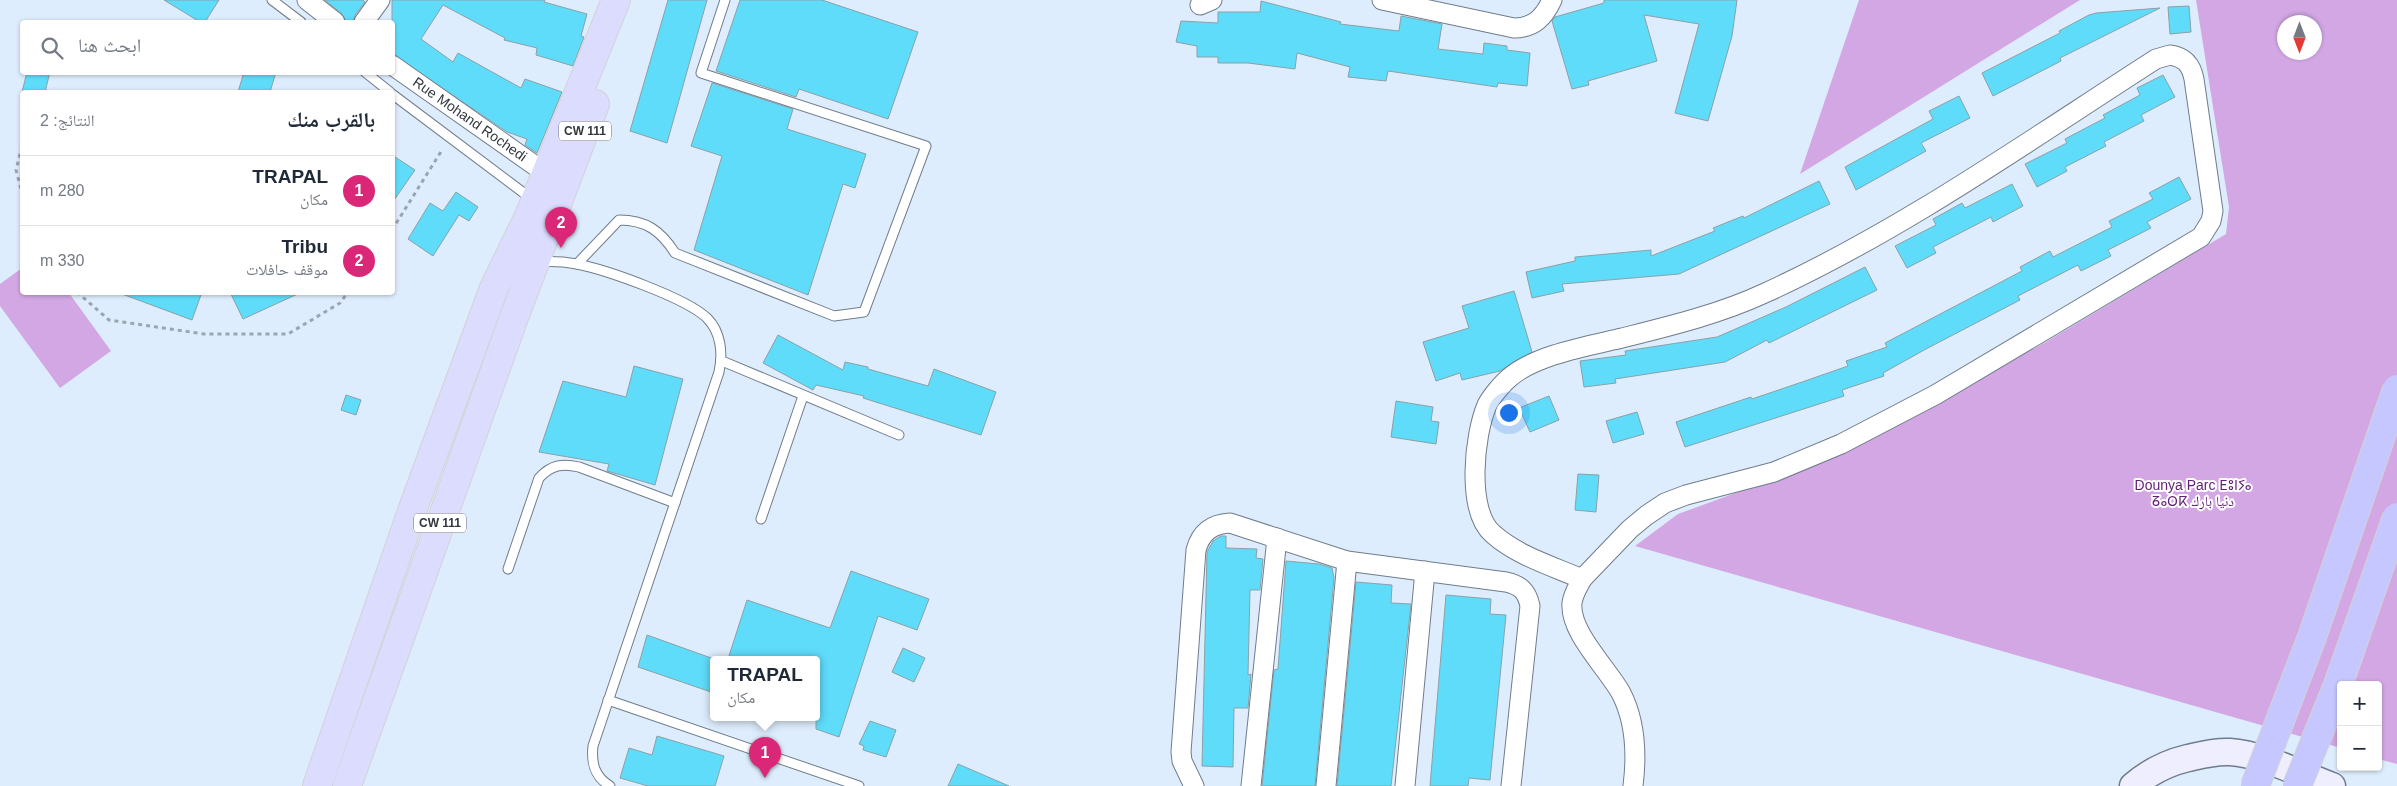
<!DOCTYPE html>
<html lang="ar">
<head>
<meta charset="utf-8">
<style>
	:root { --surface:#fff; --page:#f2f2f3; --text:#1f2937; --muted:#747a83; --line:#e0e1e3; --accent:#db2777 }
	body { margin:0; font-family:Helvetica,"Noto Naskh Arabic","Noto Sans Tifinagh",sans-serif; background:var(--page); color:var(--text); direction:rtl }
	.controls { position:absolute; right:15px; bottom:15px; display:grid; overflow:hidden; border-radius:5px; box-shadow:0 1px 4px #0004 }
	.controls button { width:45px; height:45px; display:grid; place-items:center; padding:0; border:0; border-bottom:1px solid var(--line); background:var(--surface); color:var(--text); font:25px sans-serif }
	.compass { position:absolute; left:2277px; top:15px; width:45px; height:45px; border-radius:50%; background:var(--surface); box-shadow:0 1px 4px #0004; rotate:180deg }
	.you { position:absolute; left:1508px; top:412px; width:18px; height:18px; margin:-12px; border:4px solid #fff; border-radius:50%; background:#1a73e8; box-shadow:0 0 0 8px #1a73e833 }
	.badge { display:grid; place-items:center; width:32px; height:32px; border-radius:50%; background:var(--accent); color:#fff; font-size:16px; font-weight:700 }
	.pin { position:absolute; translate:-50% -41px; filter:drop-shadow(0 1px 2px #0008) }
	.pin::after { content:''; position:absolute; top:26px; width:18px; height:15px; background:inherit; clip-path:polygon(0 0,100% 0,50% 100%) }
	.popup { position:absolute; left:710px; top:656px; width:110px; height:65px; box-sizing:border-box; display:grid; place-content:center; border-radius:5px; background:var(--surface); filter:drop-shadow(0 1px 4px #0005); font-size:16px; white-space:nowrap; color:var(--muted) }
	.popup b { font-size:19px; color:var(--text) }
	.popup::after { content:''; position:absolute; left:50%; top:100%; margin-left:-10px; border:10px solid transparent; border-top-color:var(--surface) }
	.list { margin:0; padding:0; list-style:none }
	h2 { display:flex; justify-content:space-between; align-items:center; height:65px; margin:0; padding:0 20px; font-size:21px }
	h2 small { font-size:16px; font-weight:400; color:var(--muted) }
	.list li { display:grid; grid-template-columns:32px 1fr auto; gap:15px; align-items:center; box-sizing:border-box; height:70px; padding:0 20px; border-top:1px solid var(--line) }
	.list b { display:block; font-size:19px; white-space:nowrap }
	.list p { margin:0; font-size:16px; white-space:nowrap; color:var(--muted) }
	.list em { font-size:16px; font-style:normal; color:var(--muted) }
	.icon { flex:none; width:28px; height:28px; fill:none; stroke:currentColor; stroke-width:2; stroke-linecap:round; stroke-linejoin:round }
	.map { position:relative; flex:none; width:2397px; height:786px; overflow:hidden; direction:ltr }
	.search { position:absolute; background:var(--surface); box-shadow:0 1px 4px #0004; left:20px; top:20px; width:375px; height:55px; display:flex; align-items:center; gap:12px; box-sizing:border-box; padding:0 18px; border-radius:5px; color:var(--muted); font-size:19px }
	.panel { position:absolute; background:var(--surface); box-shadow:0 1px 4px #0004; left:20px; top:90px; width:375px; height:205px; border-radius:5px; direction:rtl }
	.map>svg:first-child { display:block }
	.green { fill:#d2a7e4; fill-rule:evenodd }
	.building { fill:#5fdcfa; stroke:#8aa1a7 }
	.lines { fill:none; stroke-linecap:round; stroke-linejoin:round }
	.lane-casing { stroke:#6f7c8b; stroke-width:11 }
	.street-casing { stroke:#6f7c8b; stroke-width:21 }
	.secondary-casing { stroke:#6f7c8b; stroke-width:29 }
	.primary-casing { stroke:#d2d3d4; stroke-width:30 }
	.path { stroke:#99a5b1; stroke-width:3; stroke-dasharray:4 4; stroke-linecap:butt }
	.lane { stroke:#fff; stroke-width:9 }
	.street { stroke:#fff; stroke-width:19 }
	.secondary { stroke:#eef; stroke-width:26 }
	.primary { stroke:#dcddfe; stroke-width:28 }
	.highway-bridge-casing { stroke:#d2d3d4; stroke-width:30; stroke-linecap:butt }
	.highway-bridge { stroke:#c5c7fe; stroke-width:28 }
	.labels { text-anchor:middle; stroke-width:4; stroke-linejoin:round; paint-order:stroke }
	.shield { fill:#fff; stroke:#6f7377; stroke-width:1 }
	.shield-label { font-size:12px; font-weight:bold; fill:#31373d }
	.street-label { font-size:14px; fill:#31373d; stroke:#fff }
	.park-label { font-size:14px; fill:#601f76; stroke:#fff }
</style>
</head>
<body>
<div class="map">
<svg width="2397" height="786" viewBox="0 0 2397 786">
	<rect width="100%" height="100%" fill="#deedfd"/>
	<g class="green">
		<path d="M1859,0h221l-280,174z"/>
		<path d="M2196,0h201v764l-19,-5v-74h-37v63l-706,-202 43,-32 74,-27 129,-56 163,-88 182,-109 3,-27zM2284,22h30v30h-30z"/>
		<path d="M22,268v24l47,1 42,58 -51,37 -60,-82v-22z"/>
	</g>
	<g class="building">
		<path d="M164,0h55l-14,22h-5z"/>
		<path d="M325,0h38l2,2 -10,13 -2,7h-7l-4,-8z"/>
		<path d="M392,0h153l-1,2 43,12 -6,22 3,1 -11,29 -37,-11 1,-7 -33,-8 1,-2 -62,-33 -22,34 32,23 5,-9 63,35 4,-9 37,13 -25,61 -12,-8 2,-6 -20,-7 -115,-78z"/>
		<path d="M668,0h39l-40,143 -37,-12z"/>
		<path d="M740,0h82l96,32 -30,87 -89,-30 -3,8 -80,-26z"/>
		<path d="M1604,0h133l-5,36 -24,85 -33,-8 24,-89 -55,-9 13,46 -69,20 1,4 -17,4 -20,-68 3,-4 49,-14z"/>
		<path d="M1261,1l80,21 -1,2 59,7 2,-15 41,8 -4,25 45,5 1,-11 23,3v4l23,3 -3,33 -29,-3 -1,4 -109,-16 -2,10 -38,-4 2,-10 -53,-14 -2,16 -47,-6h-30v-6h-21v-11l-21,-4 5,-21 37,2v-11h42z"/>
		<path d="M2189,6l2,26 -21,2 -2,-27z"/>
		<path d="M2160,8l-100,50 1,3 -68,35 -11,-23 78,-40 -1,-2 30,-16 7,-2z"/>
		<path d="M27,72h23l-5,20h-23z"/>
		<path d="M244,72h32l-6,20h-32z"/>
		<path d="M2163,75l12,22 -34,18 3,6 -40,21 2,4 -41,21 2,4 -30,16 -12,-23 42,-21 -2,-4 40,-21 -2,-3 37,-20 -3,-7z"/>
		<path d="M712,83l81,26 -6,20 79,25 -11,34 -12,-4 -35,111 -114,-45 28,-94 -31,-10z"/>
		<path d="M1959,96l11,22 -49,25 5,8 -70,39 -11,-23 88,-48 -4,-8z"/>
		<path d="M392,155l23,15 -23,33z"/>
		<path d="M2179,177l12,22 -44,23 4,6 -43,22 3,6 -30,15 -3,-6 -60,31 2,4 -94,49 -43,24 1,3 -42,14 2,6 -159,51 -9,-25 75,-25 1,2 53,-18 43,-15 -2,-5 41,-14 -2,-4 137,-72 -2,-4 30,-16 3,6 59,-30 -3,-6 44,-22 -4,-6z"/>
		<path d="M1819,181l11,23 -151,70 -117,10 2,7 -32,7 -6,-26 49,-11v-4l76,-7v6l64,-25 -2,-3 30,-12 1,2z"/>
		<path d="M2012,184l11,22 -30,16 -2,-5 -58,30 3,6 -29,15 -12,-22 41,-21 -3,-6 29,-16 3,5z"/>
		<path d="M456,192l22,15 -9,14 -10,-6 -26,41 -25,-17 22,-36 13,8z"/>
		<path d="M1865,267l12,23 -108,53 -2,-3 -42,22 -110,17 1,4 -32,4 -4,-26 46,-6 -1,-4 92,-14 69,-30z"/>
		<path d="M1514,291l18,61 -32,19 -38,9 -2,-7 -24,8 -13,-39 46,-14 -7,-22z"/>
		<path d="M122,292h80l-10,28 -70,-26z"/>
		<path d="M230,292h72l-59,27z"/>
		<path d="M778,335l65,35 2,-8 23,5v2l60,17 6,-17 62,23 -15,43 -118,-37 1,-2 -48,-11 -3,5 -50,-27z"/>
		<path d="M634,366l49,13 -28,106 -48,-14 2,-7 -70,-12 24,-71 63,16z"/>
		<path d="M346,395l15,5 -5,15 -15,-5z"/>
		<path d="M1549,396l10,24 -29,12 -11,-24z"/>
		<path d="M1396,401l37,6 -2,14 8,1 -3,22 -45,-7z"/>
		<path d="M1637,412l7,22 -31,9 -7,-22z"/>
		<path d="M1578,474l21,1 -3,37 -21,-2z"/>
		<path d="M1221,536h5v12l31,1 -1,9 7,1 -3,31h-10l-2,85 3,-1 -3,34h-14l-1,59 -31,-1 5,-214 6,-11z"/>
		<path d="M1286,561l33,3 13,4 2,10 -19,208h-53l12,-116 4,-1z"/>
		<path d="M851,571l78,28 -12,31 -39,-14 -39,121 -23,-8v-70h-88l19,-59 83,28z"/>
		<path d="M1356,582l36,3 -1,18 20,1 -20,182h-54z"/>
		<path d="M1446,595l45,4 -1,15 16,1 -16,165 -21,-2 -1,8h-38z"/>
		<path d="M647,635l67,24v34l-76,-26z"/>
		<path d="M903,648l22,10 -11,24 -22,-10z"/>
		<path d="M870,721l26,9 -10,27 -23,-7 1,-4 -5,-2z"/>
		<path d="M657,736l67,20 -9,30h-67l-28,-8 9,-30 23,7z"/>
		<path d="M958,764l51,22h-61z"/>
	</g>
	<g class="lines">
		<g class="lane-casing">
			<g id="lane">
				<path d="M272,0l29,22"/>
				<path d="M365,72l25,20"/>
				<path d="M392,94l141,106"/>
				<path d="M539,262c13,-1 26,0 38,2 30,6 109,34 130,54 14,14 16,35 12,54l-126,374c-2,18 2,31 17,40"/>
				<path d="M577,264l42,-44c27,0 42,11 56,33l159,63 30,-4 62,-166 -225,-73 24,-73"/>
				<path d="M722,361l177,74"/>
				<path d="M761,519l42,-123"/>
				<path d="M508,569l31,-91c12,-13 23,-15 40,-11l96,36"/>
				<path d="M608,700l251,86"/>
			</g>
		</g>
		<g class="street-casing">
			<g id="street">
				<path d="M307,0l28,22"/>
				<path d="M1382,0l132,28c20,0 30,-11 38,-28"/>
				<path d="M1200,5l12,-5"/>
				<path d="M364,22l16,-22"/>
				<path d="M2170,55c14,2 21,9 24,24l19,132 -2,10 -10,16 -266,158 -94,49 -67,28 -88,23 -21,8 -18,12 -17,14 -48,50c-30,-13 -64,-23 -89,-45 -27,-23 -19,-99 -6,-129 4,-8 15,-21 22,-27 26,-23 79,-32 113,-40 48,-12 98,-24 143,-45 138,-63 263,-152 391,-234z"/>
				<path d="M392,65l155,109"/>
				<path d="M1582,579c-4,8 -9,15 -10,24 -3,29 36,66 49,90 15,29 16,61 12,93"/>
				<path d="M1194,786l-12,-25 -1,-9 15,-202c5,-18 16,-26 34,-27l117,38 159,21c14,3 21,9 24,24l-19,180"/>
				<path d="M1251,786l26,-248"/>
				<path d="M1326,786l21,-225"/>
				<path d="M1405,786l20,-215"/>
			</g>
		</g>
		<g class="secondary-casing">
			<path id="secondary" d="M2133,786c16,-14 34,-23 55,-28 13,-3 27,-7 42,-6 32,2 72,23 102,34"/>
		</g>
		<g class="primary-casing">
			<g id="primary">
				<path d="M317,786l95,-275 82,-223 35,-72 87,-216"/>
				<path d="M347,786l166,-466 82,-216"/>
			</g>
		</g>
		<g class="path">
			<path d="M22,146l-6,24 6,23"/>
			<path d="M392,230l50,-80"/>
			<path d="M77,292l32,28 95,14h84l52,-31 8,-11"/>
		</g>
		<use href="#lane" class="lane"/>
		<use href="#street" class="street"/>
		<use href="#secondary" class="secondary"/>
		<use href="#primary" class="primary"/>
		<g class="highway-bridge-casing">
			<g id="highway-bridge">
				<path d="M2255,786l57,-149 85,-248"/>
				<path d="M2297,786l41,-101 59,-168"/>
			</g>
		</g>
		<use href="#highway-bridge" class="highway-bridge"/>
	</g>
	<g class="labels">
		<g class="shield">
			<rect x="559" y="121.5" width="52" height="19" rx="4"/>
			<rect x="414" y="513.5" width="52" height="19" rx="4"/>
		</g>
		<g class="shield-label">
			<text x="585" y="135">CW 111</text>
			<text x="440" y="527">CW 111</text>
		</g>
		<g class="street-label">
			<text transform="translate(470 119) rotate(35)" y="5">Rue Mohand Rochedi</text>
		</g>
		<g class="park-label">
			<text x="2193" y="490">Dounya Parc ⴹⵓⵏⵢⴰ<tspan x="2193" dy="16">ⵒⴰⵔⴽ دنيا بارك</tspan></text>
		</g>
	</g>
</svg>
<div class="controls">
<button>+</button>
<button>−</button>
</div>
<svg class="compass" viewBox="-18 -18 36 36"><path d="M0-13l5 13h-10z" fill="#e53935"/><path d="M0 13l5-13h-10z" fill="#747a83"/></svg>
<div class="you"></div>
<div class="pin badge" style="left:765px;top:778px">1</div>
<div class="popup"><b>TRAPAL</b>مكان</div>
<div class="pin badge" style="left:561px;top:248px">2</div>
<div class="search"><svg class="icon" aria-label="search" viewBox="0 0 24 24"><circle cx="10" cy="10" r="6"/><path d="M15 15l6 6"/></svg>ابحث هنا</div>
<section class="panel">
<h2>بالقرب منك<small>النتائج: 2</small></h2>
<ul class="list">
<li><span class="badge">1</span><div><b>TRAPAL</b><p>مكان</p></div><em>280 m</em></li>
<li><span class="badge">2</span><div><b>Tribu</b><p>موقف حافلات</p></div><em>330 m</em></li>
</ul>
</section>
</div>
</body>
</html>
